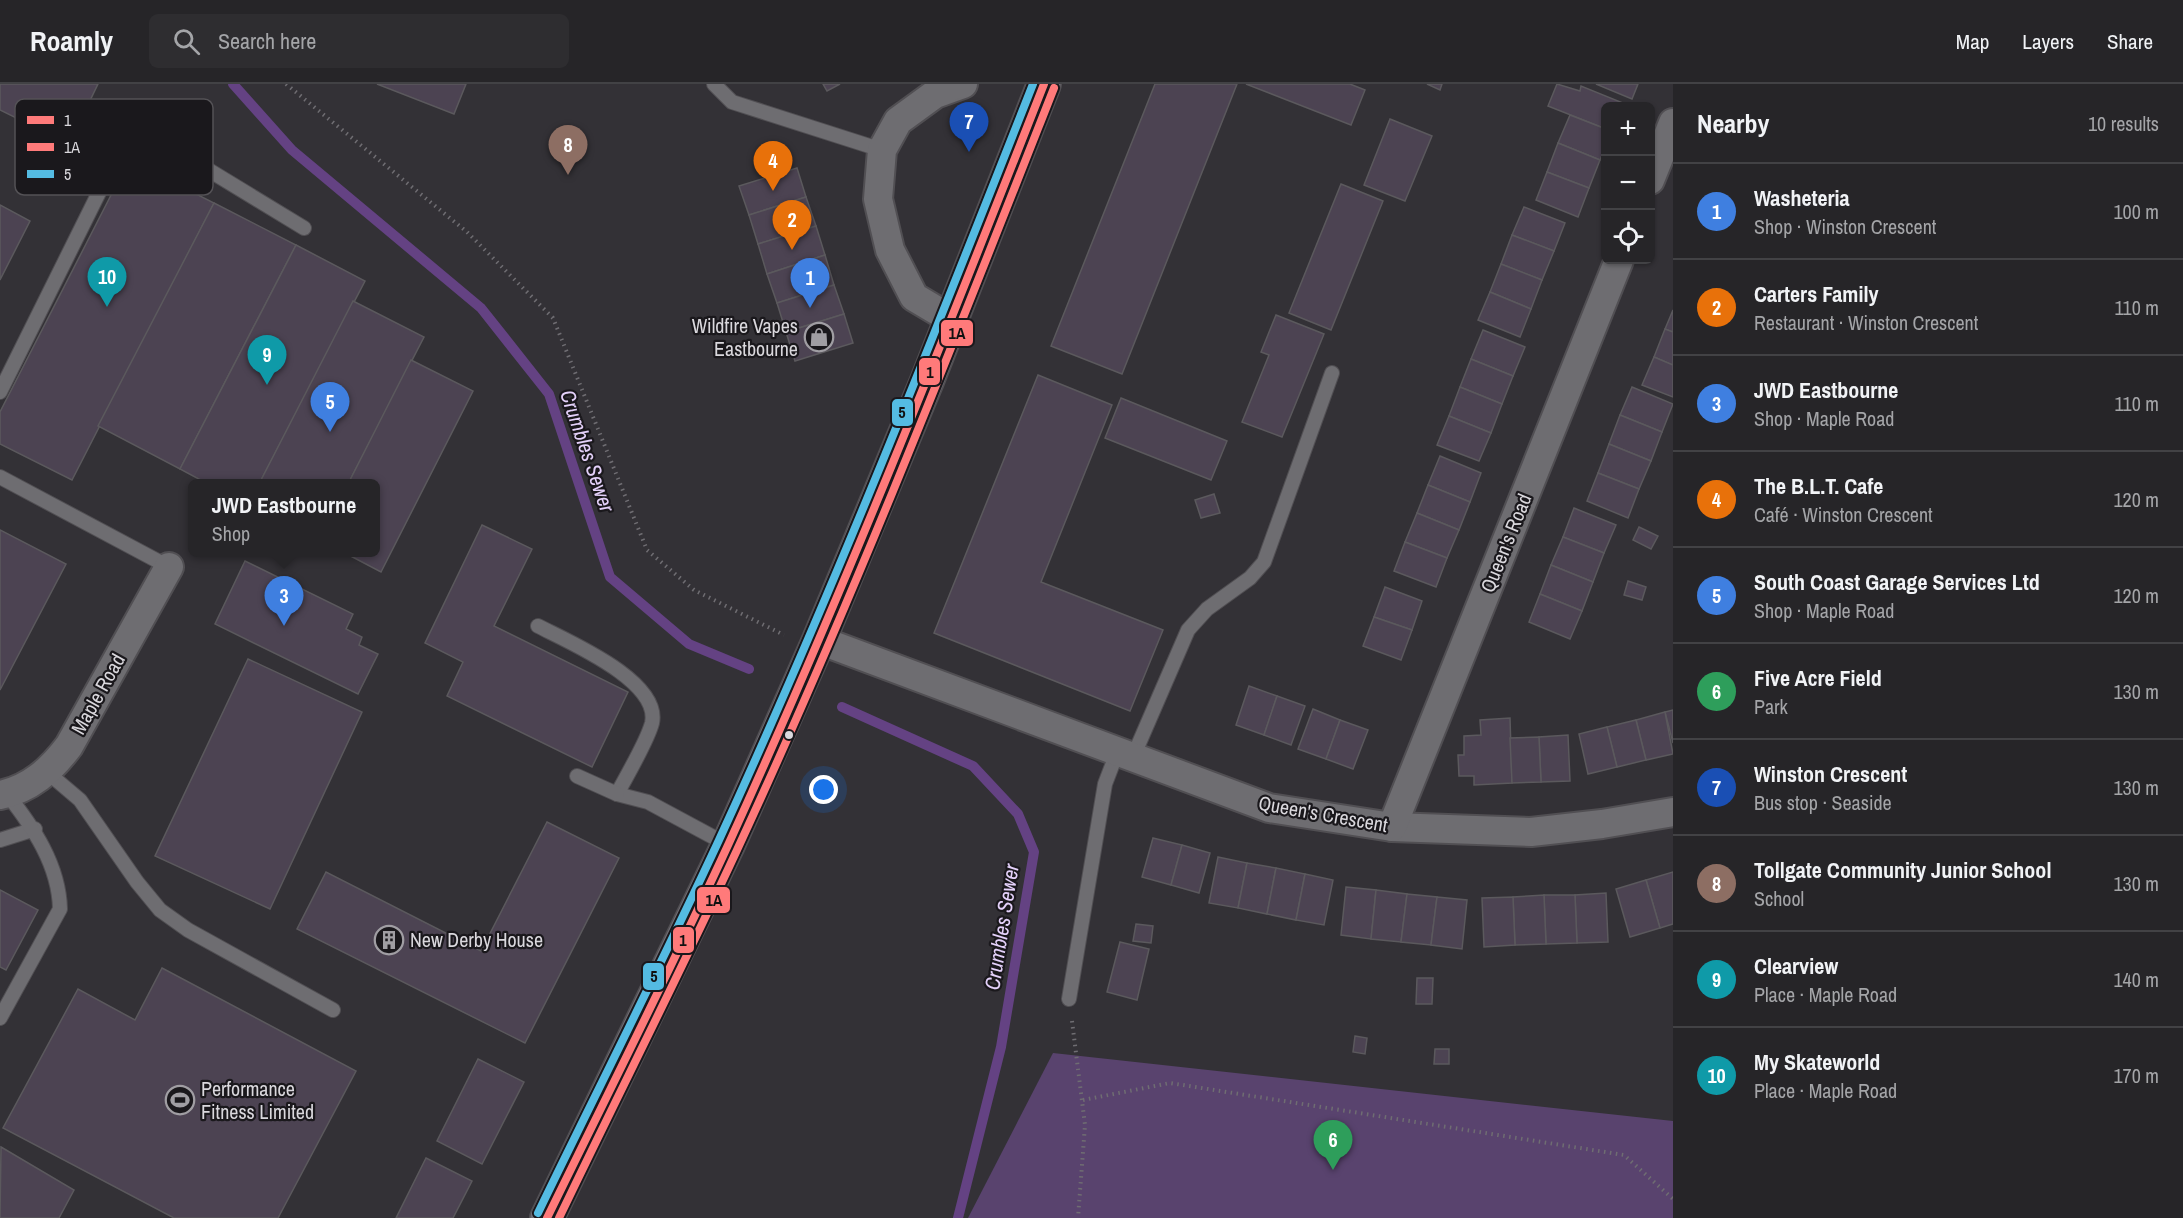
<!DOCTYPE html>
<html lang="en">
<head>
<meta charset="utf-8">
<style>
	:root { --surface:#262528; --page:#2e2d30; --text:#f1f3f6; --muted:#a4a5a8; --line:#424245; --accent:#b45309 }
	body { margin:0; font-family:"Archivo Narrow",sans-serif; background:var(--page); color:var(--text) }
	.controls { position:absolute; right:18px; top:18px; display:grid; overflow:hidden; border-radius:9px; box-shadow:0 2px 4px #0004 }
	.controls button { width:54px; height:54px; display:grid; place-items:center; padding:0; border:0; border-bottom:2px solid var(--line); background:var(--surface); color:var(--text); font:30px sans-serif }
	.you { position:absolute; left:824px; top:706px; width:21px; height:21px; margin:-15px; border:4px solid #fff; border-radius:50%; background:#1a73e8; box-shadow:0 0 0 9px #1a73e833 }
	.badge { display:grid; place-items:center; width:39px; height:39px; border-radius:50%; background:var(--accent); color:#fff; font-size:20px; font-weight:700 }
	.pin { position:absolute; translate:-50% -50px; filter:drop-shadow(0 2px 3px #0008) }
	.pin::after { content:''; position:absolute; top:32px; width:21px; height:18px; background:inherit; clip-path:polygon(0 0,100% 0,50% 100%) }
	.popup { position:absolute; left:188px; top:395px; width:192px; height:78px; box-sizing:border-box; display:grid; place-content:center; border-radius:9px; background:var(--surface); filter:drop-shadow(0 2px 4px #0005); font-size:20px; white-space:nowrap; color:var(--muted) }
	.popup b { font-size:22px; color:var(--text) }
	.popup::after { content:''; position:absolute; left:50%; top:100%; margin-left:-12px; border:12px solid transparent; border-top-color:var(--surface) }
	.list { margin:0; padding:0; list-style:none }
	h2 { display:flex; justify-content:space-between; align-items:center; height:78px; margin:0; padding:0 24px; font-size:26px }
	h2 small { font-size:20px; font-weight:400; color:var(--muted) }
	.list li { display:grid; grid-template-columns:39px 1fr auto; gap:18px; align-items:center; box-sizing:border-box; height:96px; padding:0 24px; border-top:2px solid var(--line) }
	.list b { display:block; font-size:22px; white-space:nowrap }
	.list p { margin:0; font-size:20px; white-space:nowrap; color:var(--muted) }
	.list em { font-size:20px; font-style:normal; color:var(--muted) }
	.icon { flex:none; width:33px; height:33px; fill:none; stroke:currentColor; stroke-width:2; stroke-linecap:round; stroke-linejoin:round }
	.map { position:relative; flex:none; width:1673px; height:1134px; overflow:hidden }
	header { display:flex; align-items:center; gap:36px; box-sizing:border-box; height:84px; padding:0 30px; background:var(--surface); border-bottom:2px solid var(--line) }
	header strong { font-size:28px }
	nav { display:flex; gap:33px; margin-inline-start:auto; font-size:21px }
	.search { width:420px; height:54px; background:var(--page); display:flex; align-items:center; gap:15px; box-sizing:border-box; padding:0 21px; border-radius:9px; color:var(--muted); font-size:22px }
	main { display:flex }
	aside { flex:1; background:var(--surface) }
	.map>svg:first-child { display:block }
	.green { fill:#59436e }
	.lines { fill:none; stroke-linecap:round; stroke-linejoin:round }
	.stream { stroke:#644283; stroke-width:10 }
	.building { fill:#4c4352; stroke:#5b595d; stroke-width:1.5 }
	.service-casing { stroke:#514f53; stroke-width:16 }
	.minor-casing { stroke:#514f53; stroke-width:32 }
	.primary-casing { stroke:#514f53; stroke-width:36 }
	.path { stroke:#6f6d72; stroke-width:4; stroke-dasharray:1.5 4.5; stroke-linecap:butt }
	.service { stroke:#6e6d71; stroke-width:14 }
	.minor { stroke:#6e6d71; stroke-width:28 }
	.primary { stroke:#706d74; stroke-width:33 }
	.bus-1-casing { stroke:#1a181c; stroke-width:12 }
	.bus-2-casing { stroke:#1a181c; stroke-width:12 }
	.bus-3-casing { stroke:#1a181c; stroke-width:12 }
	.bus-1 { stroke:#ff7a7a; stroke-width:8 }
	.bus-2 { stroke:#ff7a7a; stroke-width:8 }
	.bus-3 { stroke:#54bbe2; stroke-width:8 }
	.bus-dot { fill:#dad8dd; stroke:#1a181c; stroke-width:2 }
	.labels { text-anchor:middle; stroke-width:4.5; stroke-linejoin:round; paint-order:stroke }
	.poi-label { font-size:20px; fill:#dad8dd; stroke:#1a181c; text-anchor:start }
	.street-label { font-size:20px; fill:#dad8dd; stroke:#1a181c }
	.water-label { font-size:21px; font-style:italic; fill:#e4d1fa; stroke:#1a181c }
	.key { fill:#1a181c; stroke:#545256; stroke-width:1.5 }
	.key-label { font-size:16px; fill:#dad8dd }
	.line-badge { stroke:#1a181c; stroke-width:2 }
	.pale-badge-label { font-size:16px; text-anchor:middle; font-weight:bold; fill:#111 }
</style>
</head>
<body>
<header>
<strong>Roamly</strong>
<div class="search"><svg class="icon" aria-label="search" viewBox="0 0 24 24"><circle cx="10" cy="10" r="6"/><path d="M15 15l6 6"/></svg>Search here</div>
<nav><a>Map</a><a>Layers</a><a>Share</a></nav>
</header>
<main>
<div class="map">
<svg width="1673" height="1134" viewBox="0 0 1673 1134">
	<rect width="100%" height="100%" fill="#333136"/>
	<path class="green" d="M1053,969l620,68v97h-705z"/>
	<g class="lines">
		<g class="stream">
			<path d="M233,0l59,66 189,158 68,86 61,183 79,67 60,25"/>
			<path d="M842,623l131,59 45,48 16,38 -33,195 -43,171"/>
		</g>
	</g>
	<g class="building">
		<path d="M0,0h98l-29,60 -69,-34z"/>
		<path d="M377,0h89l-12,30z"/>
		<path d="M823,0h17l-13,7z"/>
		<path d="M1155,0h82l-115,290 -71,-28z"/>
		<path d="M1246,0h104l15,6 -14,35z"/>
		<path d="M1427,0h15l-2,6z"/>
		<path d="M1557,0l23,7 1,-5 42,17 -2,3h-15v23l-58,-23z"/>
		<path d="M1596,0h42l-6,15z"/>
		<path d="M1570,31l36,14v17l-6,14 -42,-17z"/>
		<path d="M1390,35l42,17 -27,65 -41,-16z"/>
		<path d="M1558,59l42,17 -11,28 -42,-16z"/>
		<path d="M129,76l85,43 -142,277 -72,-36v-32z"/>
		<path d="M797,84l9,29 -57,18 -10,-29z"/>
		<path d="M1547,88l42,16 -11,29 -42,-17z"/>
		<path d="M1341,100l42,17 -52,129 -42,-17z"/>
		<path d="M806,113l10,29 -58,18 -9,-29z"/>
		<path d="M214,119l82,42 -116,224 -82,-43z"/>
		<path d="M0,121l30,16 -30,59z"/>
		<path d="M1524,123l41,16 -11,28 -42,-16z"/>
		<path d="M816,142l9,29 -58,19 -9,-30z"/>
		<path d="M1512,151l42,16 -12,29 -41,-16z"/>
		<path d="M296,161l69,36 -106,203h-51l-28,-15z"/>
		<path d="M825,171l9,30 -57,18 -10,-29z"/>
		<path d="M1501,180l41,16 -11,29 -41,-17z"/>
		<path d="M834,201l10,29 -58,18 -9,-29z"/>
		<path d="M1490,208l41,17 -11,28 -42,-17z"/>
		<path d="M353,217l71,36 -76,147h-89z"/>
		<path d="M1673,226v22l-8,-3z"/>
		<path d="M844,230l9,29 -58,18 -9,-29z"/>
		<path d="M1276,231l48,19 -42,103 -40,-15 27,-67 -8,-3z"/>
		<path d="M1665,245l8,3v33l-19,-8z"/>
		<path d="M1483,246l42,17 -12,29 -42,-17z"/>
		<path d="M1654,273l19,8v32l-31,-12z"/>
		<path d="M1471,275l42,17 -11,28 -42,-17z"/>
		<path d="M411,276l62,31 -92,181 -38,-20h33v-68h-28z"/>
		<path d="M1038,291l74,30 -71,177 122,48 -33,81 -196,-78z"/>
		<path d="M1460,303l42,17 -11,29 -42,-17z"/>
		<path d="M1632,303l41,17 -11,28 -42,-17z"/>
		<path d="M1121,314l106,43 -16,39 -106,-42z"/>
		<path d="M1620,331l42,17 -11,29 -42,-17z"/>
		<path d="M1449,332l42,17 -12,28 -42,-16z"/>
		<path d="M1609,360l42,17 -12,28 -41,-16z"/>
		<path d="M1440,372l41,17 -11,29 -42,-17z"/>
		<path d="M1598,389l41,16 -11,29 -41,-17z"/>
		<path d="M1428,401l42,17 -11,28 -42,-17z"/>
		<path d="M1214,410l6,19 -19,5 -6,-18z"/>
		<path d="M1574,424l42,17 -12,28 -41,-16z"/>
		<path d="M1417,429l42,17 -12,28 -42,-16z"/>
		<path d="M482,441l50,24 -38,77 134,66 -36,75 -145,-71 16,-34 -38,-19z"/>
		<path d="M1639,443l19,9 -7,13 -18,-9z"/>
		<path d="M0,446l66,34 -66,126z"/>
		<path d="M1563,453l41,16 -11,29 -42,-17z"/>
		<path d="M1405,458l42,16 -11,29 -42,-16z"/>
		<path d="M245,477l108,53 -7,15 16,8 -3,8 19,9 -20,40 -143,-70z"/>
		<path d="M1551,481l42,17 -11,29 -42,-17z"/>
		<path d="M1628,497l18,6 -4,13 -18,-5z"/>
		<path d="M1385,503l37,14 -10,29 -38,-13z"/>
		<path d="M1540,510l42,17 -12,28 -41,-17z"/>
		<path d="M1374,533l38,13 -11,30 -38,-14z"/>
		<path d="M248,575l114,53 -92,197 -115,-53z"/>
		<path d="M1249,602l28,10 -13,39 -28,-10z"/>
		<path d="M1277,612l28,10 -14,39 -27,-10z"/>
		<path d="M1313,625l27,11 -14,39 -28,-10z"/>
		<path d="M1673,626v33l-8,-31z"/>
		<path d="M1665,628l8,42 -27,6 -10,-40z"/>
		<path d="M1510,634l2,65 -38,2v-9h-15l-1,-21h6v-19l17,-1 -1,-15z"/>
		<path d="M1340,636l28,10 -15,39 -27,-10z"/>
		<path d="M1636,636l10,40 -29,7 -10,-40z"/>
		<path d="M1607,643l10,40 -29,7 -9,-40z"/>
		<path d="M1568,651l2,46 -29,1 -2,-45z"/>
		<path d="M1539,653l2,45 -29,1 -2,-45z"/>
		<path d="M547,738l72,36 -94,185 -228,-114 29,-57 155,79z"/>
		<path d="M1153,754l29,7 -11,40 -29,-8z"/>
		<path d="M1182,761l28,8 -11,40 -28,-8z"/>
		<path d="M1218,773l29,6 -9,45 -29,-5z"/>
		<path d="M1247,779l29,5 -9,46 -29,-6z"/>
		<path d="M1276,784l29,6 -9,46 -29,-6z"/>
		<path d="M1673,788v52l-13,4 -14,-48z"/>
		<path d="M1305,790l28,6 -9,45 -28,-5z"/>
		<path d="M1646,796l14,48 -30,9 -14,-48z"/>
		<path d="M1346,803l30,3 -5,49 -30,-4z"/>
		<path d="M0,806l38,20 -32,60 -6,-3z"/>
		<path d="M1376,806l31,4 -6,48 -30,-3z"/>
		<path d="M1606,809l2,49 -31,1 -2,-48z"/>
		<path d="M1407,810l30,3 -6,48 -30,-3z"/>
		<path d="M1544,811h31l2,48 -31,1z"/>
		<path d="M1544,811l2,49 -31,1 -2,-48z"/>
		<path d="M1437,813l30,3 -5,49 -31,-4z"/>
		<path d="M1513,813l2,48 -31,2 -2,-49z"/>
		<path d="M1136,840l17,2 -2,17 -18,-2z"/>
		<path d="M1120,858l29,7 -12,51 -30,-8z"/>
		<path d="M162,884l194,103 -78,147h-104l-171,-90 75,-139 57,31z"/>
		<path d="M1417,894h16l-1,26h-16z"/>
		<path d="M1355,952l12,2 -2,16 -12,-2z"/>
		<path d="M1435,965h14v15h-15z"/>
		<path d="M478,975l46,23 -42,82 -45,-23z"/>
		<path d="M1,1063l73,43 -15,28h-59z"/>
		<path d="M426,1074l46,23 -19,37h-57z"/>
	</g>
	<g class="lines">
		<g class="service-casing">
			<g id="service">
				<path d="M714,0l18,18 150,48"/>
				<path d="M0,308l133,-268 171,104"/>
				<path d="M0,393l169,90"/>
				<path d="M538,542c31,16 123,55 114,97 -5,19 -25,52 -35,71l31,8 80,43"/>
				<path d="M1133,673l55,-127 19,-21 43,-31 14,-16 68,-189"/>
				<path d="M47,688l33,28 57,82 23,28 28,20 145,80"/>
				<path d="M577,692l40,18"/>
				<path d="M0,756l35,-11"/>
				<path d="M1069,915l36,-215 13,-34"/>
				<path d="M0,934l60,-109c-1,-44 -27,-82 -53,-115"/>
			</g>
		</g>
		<g class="minor-casing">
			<g id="minor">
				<path d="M1650,96l23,-57"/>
				<path d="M951,235l-37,-22 -24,-47 -12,-51 4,-49 16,-29 37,-27 28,-10"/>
				<path d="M819,556l450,168 123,19 139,5 71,-8 71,-12"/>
				<path d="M0,711c30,-6 51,-25 69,-49l100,-179"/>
				<path d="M1392,743l227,-567"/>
			</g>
		</g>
		<g class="primary-casing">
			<path id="primary" d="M547,1134l181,-373 91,-205 108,-259 117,-297"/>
		</g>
		<g class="path">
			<path d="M286,0l181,148 86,86 94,232 47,40 90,45"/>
			<path d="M1072,937l13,104 -7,93"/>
			<path d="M1083,1016l87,-17 454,72 49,44"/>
		</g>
		<use href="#service" class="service"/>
		<use href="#minor" class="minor"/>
		<use href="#primary" class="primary"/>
		<g class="bus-1-casing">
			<path id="bus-1" d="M547,1134c61,-125 124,-249 182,-375 114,-250 215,-504 315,-759"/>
		</g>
		<g class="bus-2-casing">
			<path id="bus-2" d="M559,1134c59,-123 121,-245 178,-368 116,-250 216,-506 317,-762"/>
		</g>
		<g class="bus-3-casing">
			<path id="bus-3" d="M538,1129c60,-124 123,-248 181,-373 114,-248 214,-502 314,-756"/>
		</g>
		<use href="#bus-1" class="bus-1"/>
		<use href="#bus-2" class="bus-2"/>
		<use href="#bus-3" class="bus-3"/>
	</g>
	<defs>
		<g id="shop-ring" transform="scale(1.5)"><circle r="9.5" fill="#1a181c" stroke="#a09ea3" stroke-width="1.5"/><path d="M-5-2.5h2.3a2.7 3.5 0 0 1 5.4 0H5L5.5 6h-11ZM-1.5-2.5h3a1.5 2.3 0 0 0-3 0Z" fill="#a09ea3"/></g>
		<g id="building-ring" transform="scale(1.5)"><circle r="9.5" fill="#1a181c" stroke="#a09ea3" stroke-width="1.5"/><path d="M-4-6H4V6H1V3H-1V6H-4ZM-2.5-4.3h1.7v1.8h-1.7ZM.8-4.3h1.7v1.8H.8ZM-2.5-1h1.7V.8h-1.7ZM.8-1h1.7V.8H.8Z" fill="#a09ea3"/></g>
		<g id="stadium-ring" transform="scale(1.5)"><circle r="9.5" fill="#1a181c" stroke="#a09ea3" stroke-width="1.5"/><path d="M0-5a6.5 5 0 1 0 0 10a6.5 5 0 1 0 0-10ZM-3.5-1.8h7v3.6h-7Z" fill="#a09ea3"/></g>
	</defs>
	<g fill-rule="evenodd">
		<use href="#shop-ring" x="819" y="253"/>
		<use href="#building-ring" x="389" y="856"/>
		<use href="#stadium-ring" x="180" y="1016"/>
	</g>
	<circle class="bus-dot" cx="789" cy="651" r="5"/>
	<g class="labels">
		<g class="poi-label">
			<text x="798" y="249" text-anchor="end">Wildfire Vapes<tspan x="798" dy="23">Eastbourne</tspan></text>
			<text x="410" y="863">New Derby House</text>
			<text x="201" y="1012">Performance<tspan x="201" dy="23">Fitness Limited</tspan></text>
		</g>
		<g class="street-label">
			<text transform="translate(1506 459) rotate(-68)" y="7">Queen's Road</text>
			<text transform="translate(98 610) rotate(-61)" y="7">Maple Road</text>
			<text transform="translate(1323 730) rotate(10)" y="7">Queen's Crescent</text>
		</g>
		<g class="water-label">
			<text transform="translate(587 367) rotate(71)" y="7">Crumbles Sewer</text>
			<text transform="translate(1002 843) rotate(-81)" y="7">Crumbles Sewer</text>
		</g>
	</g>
	<rect x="15" y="15" width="198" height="96" rx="9" class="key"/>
	<rect x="27" y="32" width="27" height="8" fill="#ff7a7a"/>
	<rect x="27" y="59" width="27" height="8" fill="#ff7a7a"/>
	<rect x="27" y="86" width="27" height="8" fill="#54bbe2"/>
	<g class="key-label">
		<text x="64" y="42">1</text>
		<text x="64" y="69">1A</text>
		<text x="64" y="96">5</text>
	</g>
	<g class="line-badge">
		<rect x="940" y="235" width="34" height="28" rx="6" fill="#ff7a7a"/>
		<rect x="918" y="273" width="23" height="29" rx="6" fill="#ff7a7a"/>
		<rect x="891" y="314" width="23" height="29" rx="6" fill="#54bbe2"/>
		<rect x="696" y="802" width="35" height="28" rx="6" fill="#ff7a7a"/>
		<rect x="672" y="842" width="23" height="28" rx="6" fill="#ff7a7a"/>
		<rect x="642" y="878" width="23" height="29" rx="6" fill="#54bbe2"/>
	</g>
	<g class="pale-badge-label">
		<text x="957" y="255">1A</text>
		<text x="930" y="294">1</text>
		<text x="902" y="334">5</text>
		<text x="714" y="822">1A</text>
		<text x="683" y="862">1</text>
		<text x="654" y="898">5</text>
	</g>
</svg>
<div class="controls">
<button>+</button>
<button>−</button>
<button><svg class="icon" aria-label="locate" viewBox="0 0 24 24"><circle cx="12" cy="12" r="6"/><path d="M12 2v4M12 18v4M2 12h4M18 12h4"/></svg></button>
</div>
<div class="you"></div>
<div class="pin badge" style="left:810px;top:224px;background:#3f7fe0">1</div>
<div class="pin badge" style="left:792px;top:166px;background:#e8710a">2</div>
<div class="pin badge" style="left:284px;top:542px;background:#3f7fe0">3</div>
<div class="popup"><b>JWD Eastbourne</b>Shop</div>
<div class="pin badge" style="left:773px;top:107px;background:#e8710a">4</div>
<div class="pin badge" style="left:330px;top:348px;background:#3f7fe0">5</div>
<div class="pin badge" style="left:1333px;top:1086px;background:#2e9e5b">6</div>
<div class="pin badge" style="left:969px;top:68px;background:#1a4fb4">7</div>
<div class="pin badge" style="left:568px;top:91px;background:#8d6e63">8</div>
<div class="pin badge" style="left:267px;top:301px;background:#0f9aa8">9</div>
<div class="pin badge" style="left:107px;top:223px;background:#0f9aa8">10</div>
</div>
<aside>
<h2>Nearby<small>10 results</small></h2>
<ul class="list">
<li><span class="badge" style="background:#3f7fe0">1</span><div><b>Washeteria</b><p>Shop · Winston Crescent</p></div><em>100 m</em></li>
<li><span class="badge" style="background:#e8710a">2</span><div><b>Carters Family</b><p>Restaurant · Winston Crescent</p></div><em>110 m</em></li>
<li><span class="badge" style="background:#3f7fe0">3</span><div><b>JWD Eastbourne</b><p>Shop · Maple Road</p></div><em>110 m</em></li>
<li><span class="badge" style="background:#e8710a">4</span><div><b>The B.L.T. Cafe</b><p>Café · Winston Crescent</p></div><em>120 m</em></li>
<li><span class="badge" style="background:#3f7fe0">5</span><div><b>South Coast Garage Services Ltd</b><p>Shop · Maple Road</p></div><em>120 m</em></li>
<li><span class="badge" style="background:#2e9e5b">6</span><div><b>Five Acre Field</b><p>Park</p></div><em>130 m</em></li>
<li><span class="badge" style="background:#1a4fb4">7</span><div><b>Winston Crescent</b><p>Bus stop · Seaside</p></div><em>130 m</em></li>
<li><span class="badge" style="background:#8d6e63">8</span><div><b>Tollgate Community Junior School</b><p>School</p></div><em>130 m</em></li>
<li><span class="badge" style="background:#0f9aa8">9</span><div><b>Clearview</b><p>Place · Maple Road</p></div><em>140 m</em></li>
<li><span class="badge" style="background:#0f9aa8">10</span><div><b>My Skateworld</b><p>Place · Maple Road</p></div><em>170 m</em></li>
</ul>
</aside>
</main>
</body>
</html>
